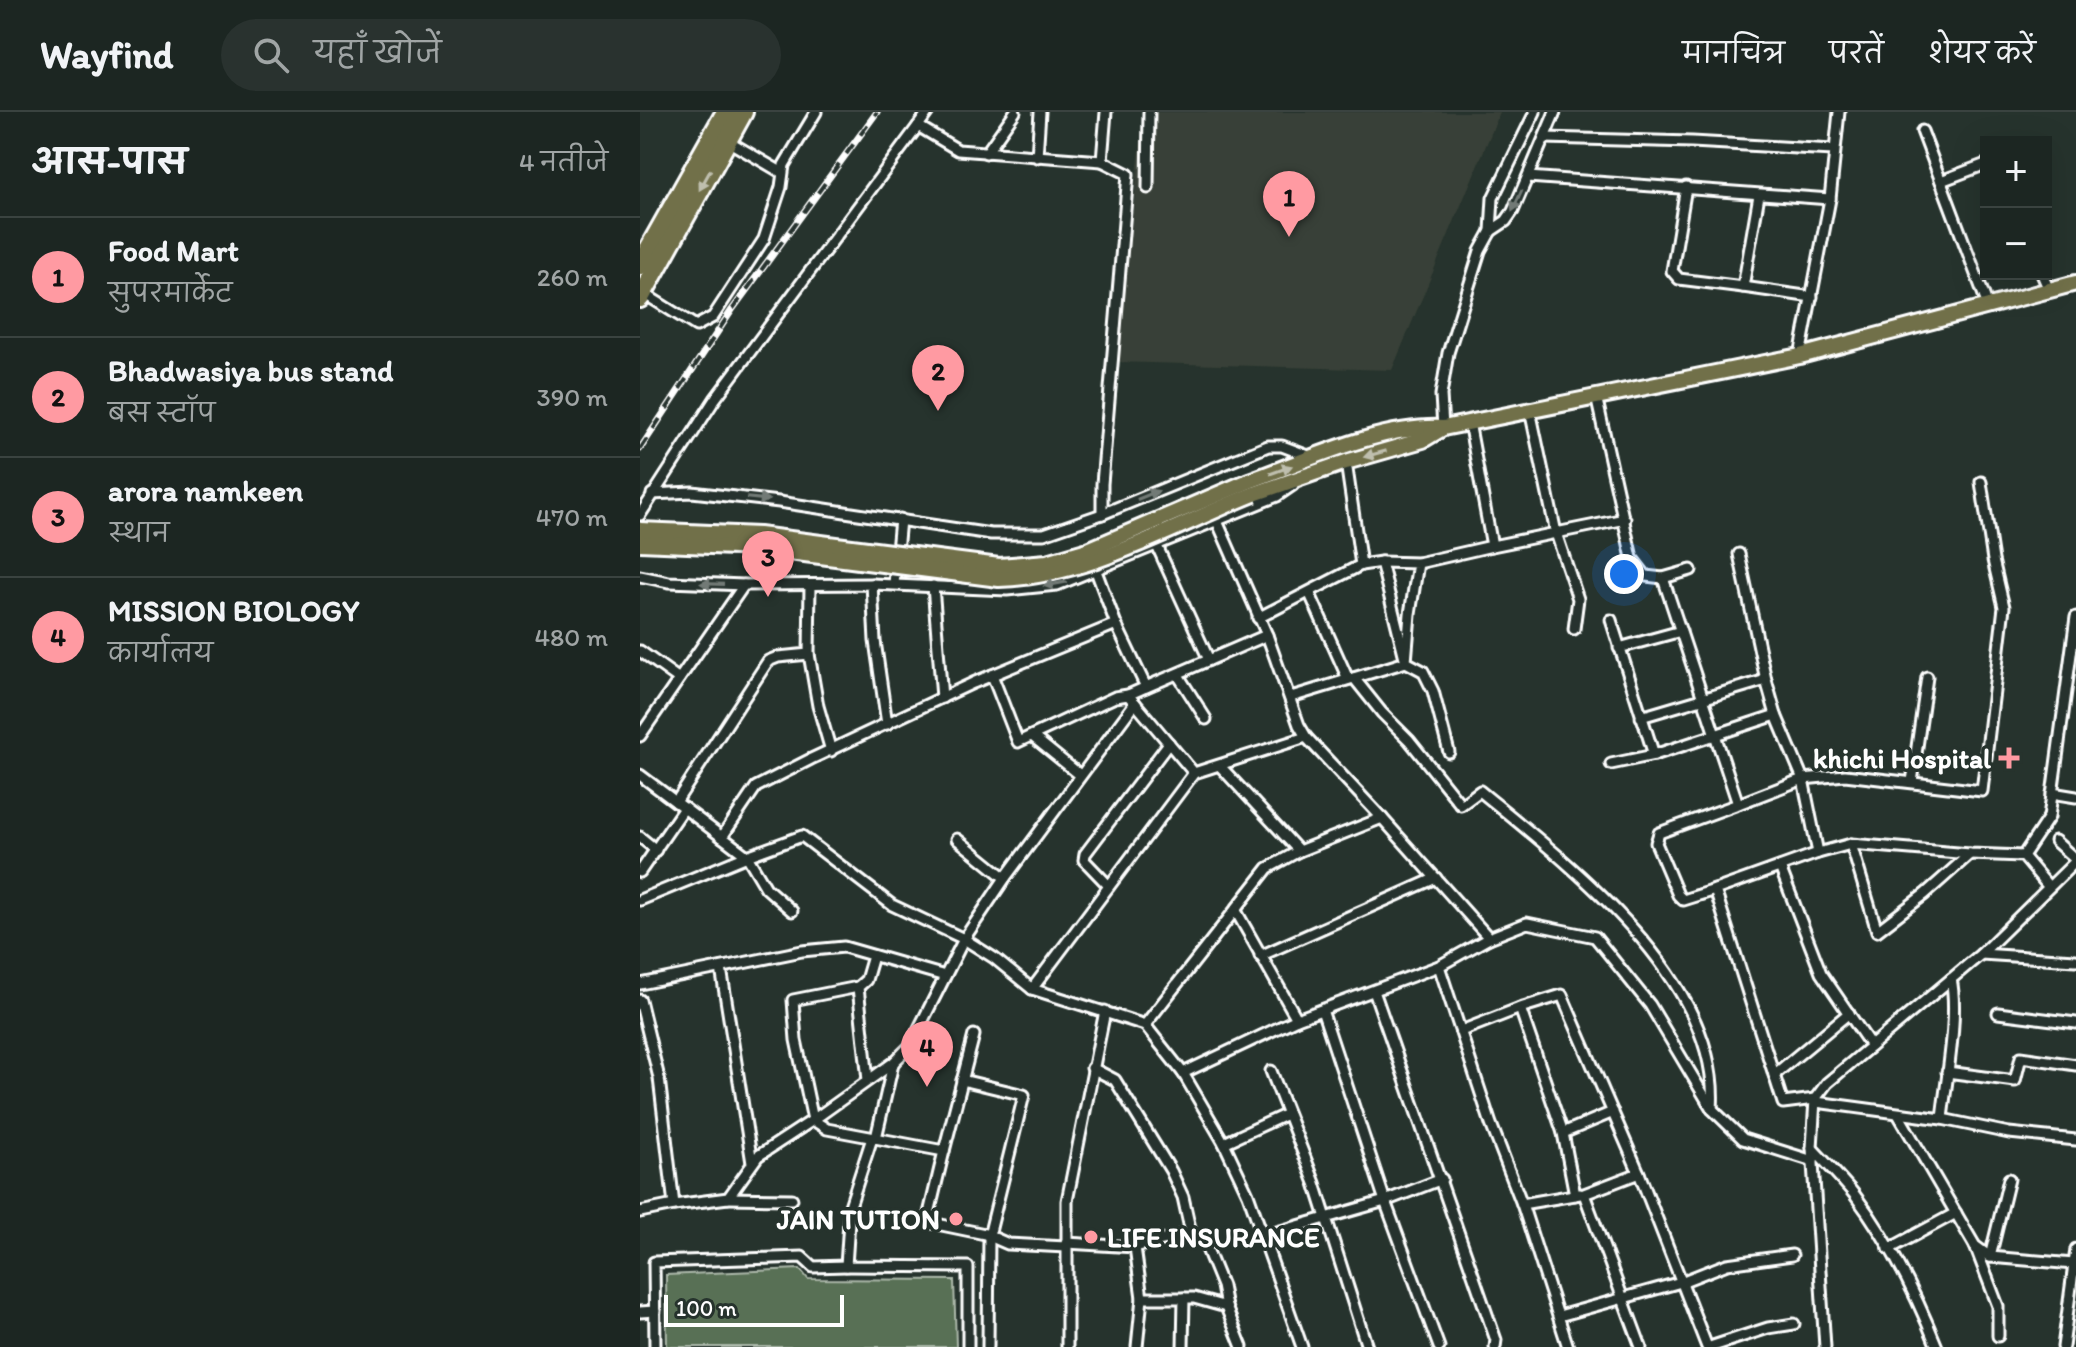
<!DOCTYPE html>
<html lang="hi">
<head>
<meta charset="utf-8">
<style>
	:root { --surface:#1c2622; --page:#29322f; --text:#f1f3f6; --muted:#a0a5a5; --line:#3a4340; --accent:#ff9aa2 }
	body { margin:0; font-family:Itim,"Playpen Sans Deva",sans-serif; background:var(--page); color:var(--text) }
	.controls { position:absolute; right:24px; top:24px; display:grid; overflow:hidden; border-radius:0px; box-shadow:0 8px 32px #0002 }
	.controls button { width:72px; height:72px; display:grid; place-items:center; padding:0; border:0; border-bottom:2px solid var(--line); background:var(--surface); color:var(--text); font:40px sans-serif }
	.scale { position:absolute; left:24px; bottom:20px; width:180px; box-sizing:border-box; padding-left:8px; border:4px solid #fff; border-top:0; font-size:22px; line-height:28px; white-space:nowrap; color:#fff; -webkit-text-stroke:6px #26332d; paint-order:stroke }
	.you { position:absolute; left:984px; top:462px; width:28px; height:28px; margin:-20px; border:6px solid #fff; border-radius:50%; background:#1a73e8; box-shadow:0 0 0 12px #1a73e833 }
	.badge { display:grid; place-items:center; width:52px; height:52px; border-radius:50%; background:var(--accent); color:#111; font-size:26px; font-weight:700 }
	.pin { position:absolute; translate:-50% -66px; filter:drop-shadow(0 2px 4px #0008) }
	.pin::after { content:''; position:absolute; top:42px; width:28px; height:24px; background:inherit; clip-path:polygon(0 0,100% 0,50% 100%) }
	.list { margin:0; padding:0; list-style:none }
	h2 { display:flex; justify-content:space-between; align-items:center; height:104px; margin:0; padding:0 32px; font-size:34px }
	h2 small { font-size:26px; font-weight:400; color:var(--muted) }
	.list li { display:grid; grid-template-columns:52px 1fr auto; gap:24px; align-items:center; box-sizing:border-box; height:120px; padding:0 32px; border-top:2px solid var(--line) }
	.list b { display:block; font-size:30px; white-space:nowrap }
	.list p { margin:0; font-size:26px; white-space:nowrap; color:var(--muted) }
	.list em { font-size:26px; font-style:normal; color:var(--muted) }
	.icon { flex:none; width:44px; height:44px; fill:none; stroke:currentColor; stroke-width:2; stroke-linecap:round; stroke-linejoin:round }
	.map { position:relative; flex:none; width:1436px; height:1235px; overflow:hidden }
	header { display:flex; align-items:center; gap:48px; box-sizing:border-box; height:112px; padding:0 40px; background:var(--surface); border-bottom:2px solid var(--line) }
	header strong { font-size:38px }
	nav { display:flex; gap:44px; margin-inline-start:auto; font-size:28px }
	.search { width:560px; height:72px; background:var(--page); display:flex; align-items:center; gap:20px; box-sizing:border-box; padding:0 28px; border-radius:44px; color:var(--muted); font-size:30px }
	main { display:flex }
	aside { flex:1; background:var(--surface) }
	.map>svg:first-child { display:block }
	.built { fill:#384137 }
	.green { fill:#597055; stroke:#acb8aa; stroke-width:2 }
	.lines { fill:none; stroke-linecap:round; stroke-linejoin:round }
	.street-casing { stroke:#fff; stroke-width:15 }
	.primary-casing { stroke:#fff; stroke-width:20 }
	.highway-casing { stroke:#fff; stroke-width:24 }
	.street { stroke:#26332d; stroke-width:9 }
	.primary { stroke:#71704a; stroke-width:14 }
	.highway { stroke:#71704a; stroke-width:18 }
	.rail-casing { stroke:#fff; stroke-width:7 }
	.rail { stroke:#26332d; stroke-width:4; stroke-dasharray:12; stroke-linecap:butt }
	.primary-bridge-casing { stroke:#fff; stroke-width:20; stroke-linecap:butt }
	.primary-bridge { stroke:#71704a; stroke-width:14 }
	.oneway { fill:#bfbfae }
	.oneway2 { fill:#727a76 }
	.poi-dot { fill:#ff9aa2; stroke:#26332d; stroke-width:3 }
	.labels { text-anchor:middle; stroke-width:7; stroke-linejoin:round; paint-order:stroke }
	.poi-label { font-size:28px; font-weight:bold; fill:#fff; stroke:#26332d; text-anchor:end }
</style>
</head>
<body>
<header>
<strong>Wayfind</strong>
<div class="search"><svg class="icon" aria-label="search" viewBox="0 0 24 24"><circle cx="10" cy="10" r="6"/><path d="M15 15l6 6"/></svg>यहाँ खोजें</div>
<nav><a>मानचित्र</a><a>परतें</a><a>शेयर करें</a></nav>
</header>
<main>
<aside>
<h2>आस-पास<small>4 नतीजे</small></h2>
<ul class="list">
<li><span class="badge">1</span><div><b>Food Mart</b><p>सुपरमार्केट</p></div><em>260 m</em></li>
<li><span class="badge">2</span><div><b>Bhadwasiya bus stand</b><p>बस स्टॉप</p></div><em>390 m</em></li>
<li><span class="badge">3</span><div><b>arora namkeen</b><p>स्थान</p></div><em>470 m</em></li>
<li><span class="badge">4</span><div><b>MISSION BIOLOGY</b><p>कार्यालय</p></div><em>480 m</em></li>
</ul>
</aside>
<div class="map">
<svg width="1436" height="1235" viewBox="0 0 1436 1235">
	<rect width="100%" height="100%" fill="#26332d"/>
	<filter id="ink" filterUnits="userSpaceOnUse"><feTurbulence type="fractalNoise" baseFrequency=".0125" numOctaves="2"/><feDisplacementMap in="SourceGraphic" scale="16" xChannelSelector="R" yChannelSelector="G"/><feConvolveMatrix kernelMatrix="1 2 1 2 8 2 1 2 1" color-interpolation-filters="sRGB"/></filter>
	<g filter="url(#ink)">
		<path class="built" d="M504,0h356l-108,258 -276,-8z"/>
		<path class="green" d="M160,1157l8,10 146,1 2,67h-289l-1,-72z"/>
		<g class="lines">
			<g class="street-casing">
				<g id="street">
					<path d="M278,14l10,-14"/>
					<path d="M1282,19l66,175"/>
					<path d="M905,26l147,4 141,8"/>
					<path d="M88,29l53,31"/>
					<path d="M346,41l29,-41"/>
					<path d="M397,45l3,-45"/>
					<path d="M888,65l302,22"/>
					<path d="M1301,69l45,-17"/>
					<path d="M1046,75l-14,84 7,8 64,8 16,-92"/>
					<path d="M508,76l1,-76"/>
					<path d="M851,119l15,-10 7,-10 42,-99"/>
					<path d="M1402,162l7,16"/>
					<path d="M1103,175l69,10"/>
					<path d="M3,181l53,33 17,-9 51,-78 17,-52 3,-22 32,-53"/>
					<path d="M1160,244l30,-157 9,-87"/>
					<path d="M956,284l36,162 14,18 17,2 75,226 65,-25 42,-4 137,16 22,-184 -11,-47 -12,-78"/>
					<path d="M829,310l23,124 64,-13 -26,-123"/>
					<path d="M803,316l-2,-33 7,-42 32,-102 11,-20 2,-33 42,-86"/>
					<path d="M706,350l15,103"/>
					<path d="M12,382l40,-2 87,10 212,32h53l58,-20 166,-68h14l29,11"/>
					<path d="M462,402v-30l26,-310 -26,-13"/>
					<path d="M0,403l75,-116 203,-273 40,24 144,11 4,-49"/>
					<path d="M1099,442l27,126"/>
					<path d="M741,450l37,1 -8,51 -4,48 17,9 10,20 16,61"/>
					<path d="M778,451l74,-17"/>
					<path d="M456,459l20,53"/>
					<path d="M0,464l29,6 75,3 128,-1 135,6 50,-5 220,-89 16,-11"/>
					<path d="M1023,466l28,-8"/>
					<path d="M232,472l3,57 12,83"/>
					<path d="M254,472l6,-65"/>
					<path d="M293,474l9,112"/>
					<path d="M670,482l38,85"/>
					<path d="M618,506l103,-53 20,-3 25,100 -115,35"/>
					<path d="M971,508l43,135 122,-40 -10,-35 -125,37"/>
					<path d="M934,517l4,-30 -22,-66 69,-14"/>
					<path d="M979,536l62,-17"/>
					<path d="M0,539l39,28"/>
					<path d="M169,542l9,52 13,45"/>
					<path d="M569,548l58,-25 -50,-114"/>
					<path d="M352,563l26,67 97,-45 13,-2 7,8 -130,175 -41,61 30,19 38,31 162,-216 112,-36 -7,-12 -32,-90"/>
					<path d="M538,563l28,44"/>
					<path d="M714,566l28,35 27,27 52,65 19,-14c89,73 242,189 232,318"/>
					<path d="M506,575l63,-27 -52,-114"/>
					<path d="M495,591l59,70"/>
					<path d="M1136,603l27,64 15,74"/>
					<path d="M0,624l104,-151"/>
					<path d="M392,624l48,39"/>
					<path d="M971,652l43,-9"/>
					<path d="M580,654l79,85"/>
					<path d="M0,663l44,33 -44,64"/>
					<path d="M1272,670l15,-105"/>
					<path d="M1412,681l24,4"/>
					<path d="M36,690l92,-141 10,-4 31,-3 1,-69"/>
					<path d="M0,725l16,13"/>
					<path d="M82,725l34,-50 55,-28 162,-76 143,-59 30,63 -18,8"/>
					<path d="M317,727l48,39"/>
					<path d="M1415,729l21,19"/>
					<path d="M1211,732l26,87 48,-37 45,-40"/>
					<path d="M1383,744l26,-39 27,-200"/>
					<path d="M1140,755l41,106 50,73"/>
					<path d="M469,774l-25,-26 1,-6 84,-111"/>
					<path d="M1075,778l-32,10 -5,-5 -22,-52 3,-10 79,-29"/>
					<path d="M0,788l107,-44 -63,-48"/>
					<path d="M152,799l-26,-23 -19,-32 55,-20 90,69 72,34 -54,107 -17,17 -80,57 14,9 117,22 30,-116"/>
					<path d="M596,799l61,108 142,-53 50,-28 -107,-120"/>
					<path d="M849,826l38,-15 68,14 55,68 62,104 31,30 70,22"/>
					<path d="M1341,842l95,6"/>
					<path d="M620,844l176,-78"/>
					<path d="M799,854l52,158 31,80 46,143"/>
					<path d="M81,856l31,195"/>
					<path d="M0,872l162,-33 42,-4 101,29"/>
					<path d="M392,877l113,36 123,-157 31,-17 83,-33 -76,-81"/>
					<path d="M734,879l122,349 -1,7"/>
					<path d="M0,888l19,78 15,127 54,-7 30,-42 55,-36 -17,-80 -3,-40 65,-13"/>
					<path d="M682,898l63,191 54,146"/>
					<path d="M1358,901l78,10"/>
					<path d="M505,913l38,48 114,-54"/>
					<path d="M821,919l59,-23"/>
					<path d="M452,956l23,12 56,91 12,26 8,36 14,11 17,42 4,21"/>
					<path d="M631,959l44,112 52,164"/>
					<path d="M1307,960l68,9 6,-24 55,8"/>
					<path d="M543,961l41,70 24,51 54,153"/>
					<path d="M1134,963l75,-62"/>
					<path d="M228,968l-10,-93 8,-7 7,-24"/>
					<path d="M322,968l62,15 -35,141 -1,111"/>
					<path d="M1175,987l-32,4 -68,-213 103,-37 33,-9 119,10 53,2 25,30"/>
					<path d="M1176,990l126,17 67,14 67,7"/>
					<path d="M973,1000l-50,21 -43,-125 42,-13 77,178 68,174"/>
					<path d="M1258,1002l77,132 15,11 84,7"/>
					<path d="M1302,1007c4,-38 17,-104 9,-140"/>
					<path d="M923,1021l12,62"/>
					<path d="M232,1026l-22,68 -4,60 122,1v80"/>
					<path d="M236,1026l17,-74"/>
					<path d="M584,1031l63,-29"/>
					<path d="M1172,1036c14,15 29,30 42,46 35,46 62,100 83,153"/>
					<path d="M304,1039l-17,71 58,12 23,10 58,3"/>
					<path d="M999,1061l-55,21 57,153"/>
					<path d="M88,1086l64,1"/>
					<path d="M882,1092l58,-10"/>
					<path d="M0,1100l34,-7"/>
					<path d="M623,1124l122,-35 57,-22"/>
					<path d="M426,1131l69,4 7,51 -5,49"/>
					<path d="M1335,1134l23,60v30"/>
					<path d="M495,1135l56,-14"/>
					<path d="M1249,1137l67,-36"/>
					<path d="M1350,1145l19,-78"/>
					<path d="M502,1186h52l32,9 16,40"/>
					<path d="M0,1200l15,-1"/>
					<path d="M919,1204l122,-34 46,-18 65,-9"/>
					<path d="M15,1235l-1,-85 148,-5 11,10 33,-1"/>
					<path d="M427,1235v-146l38,-190"/>
					<path d="M543,1235l1,-49"/>
					<path d="M1070,1235l58,-19 26,-4"/>
					<path d="M1185,1235l-13,-199 3,-49 12,-16 154,-129 95,-93"/>
					<path d="M1423,1235l13,-98"/>
				</g>
			</g>
			<g class="primary-casing">
				<g id="primary">
					<path d="M609,369c59,-21 131,-56 194,-53l357,-72 276,-73"/>
					<path d="M614,382l92,-32 77,-22 20,-12"/>
				</g>
			</g>
			<g class="highway-casing">
				<g id="highway">
					<path d="M0,153l86,-153"/>
					<path d="M0,186l103,-186"/>
				</g>
			</g>
			<use href="#street" class="street"/>
			<use href="#primary" class="primary"/>
			<use href="#highway" class="highway"/>
			<g class="rail-casing">
				<path id="rail" d="M0,337l92,-139 145,-198"/>
			</g>
			<use href="#rail" class="rail"/>
			<g class="primary-bridge-casing">
				<g id="primary-bridge">
					<path d="M0,418l119,5 240,31 48,-4 41,-12 161,-69"/>
					<path d="M0,431l118,5 241,31c91,-3 172,-52 255,-85"/>
				</g>
			</g>
			<use href="#primary-bridge" class="primary-bridge"/>
		</g>
		<defs><path id="oneway-solid" d="M-6-.8H1V-3.2L6.5 0L1 3.2V.8H-6Z" transform="scale(2)"/></defs>
		<g class="oneway">
			<use href="#oneway-solid" transform="translate(65 68) rotate(119)"/>
			<use href="#oneway-solid" transform="translate(735 342) rotate(164)"/>
			<use href="#oneway-solid" transform="translate(641 358) rotate(-20)"/>
		</g>
		<g class="oneway2">
			<use href="#oneway-solid" transform="translate(877 89) rotate(115)"/>
			<use href="#oneway-solid" transform="translate(508 383) rotate(-22)"/>
			<use href="#oneway-solid" transform="translate(118 387) rotate(6)"/>
			<use href="#oneway-solid" transform="translate(72 472) rotate(-178)"/>
			<use href="#oneway-solid" transform="translate(415 472) rotate(170)"/>
		</g>
	</g>
	<g class="poi-dot">
		<path d="M1365 634h8v8h8v8h-8v8h-8v-8h-8v-8h8z"/>
		<circle cx="316" cy="1107" r="8"/>
		<circle cx="451" cy="1125" r="8"/>
	</g>
	<g class="labels">
		<g class="poi-label">
			<text x="1351" y="656">khichi Hospital</text>
			<text x="300" y="1117">JAIN TUTION</text>
			<text x="467" y="1135" text-anchor="start">LIFE INSURANCE</text>
		</g>
	</g>
</svg>
<div class="controls">
<button>+</button>
<button>−</button>
</div>
<div class="scale">100 m</div>
<div class="you"></div>
<div class="pin badge" style="left:649px;top:125px">1</div>
<div class="pin badge" style="left:298px;top:299px">2</div>
<div class="pin badge" style="left:128px;top:485px">3</div>
<div class="pin badge" style="left:287px;top:975px">4</div>
</div>
</main>
</body>
</html>
